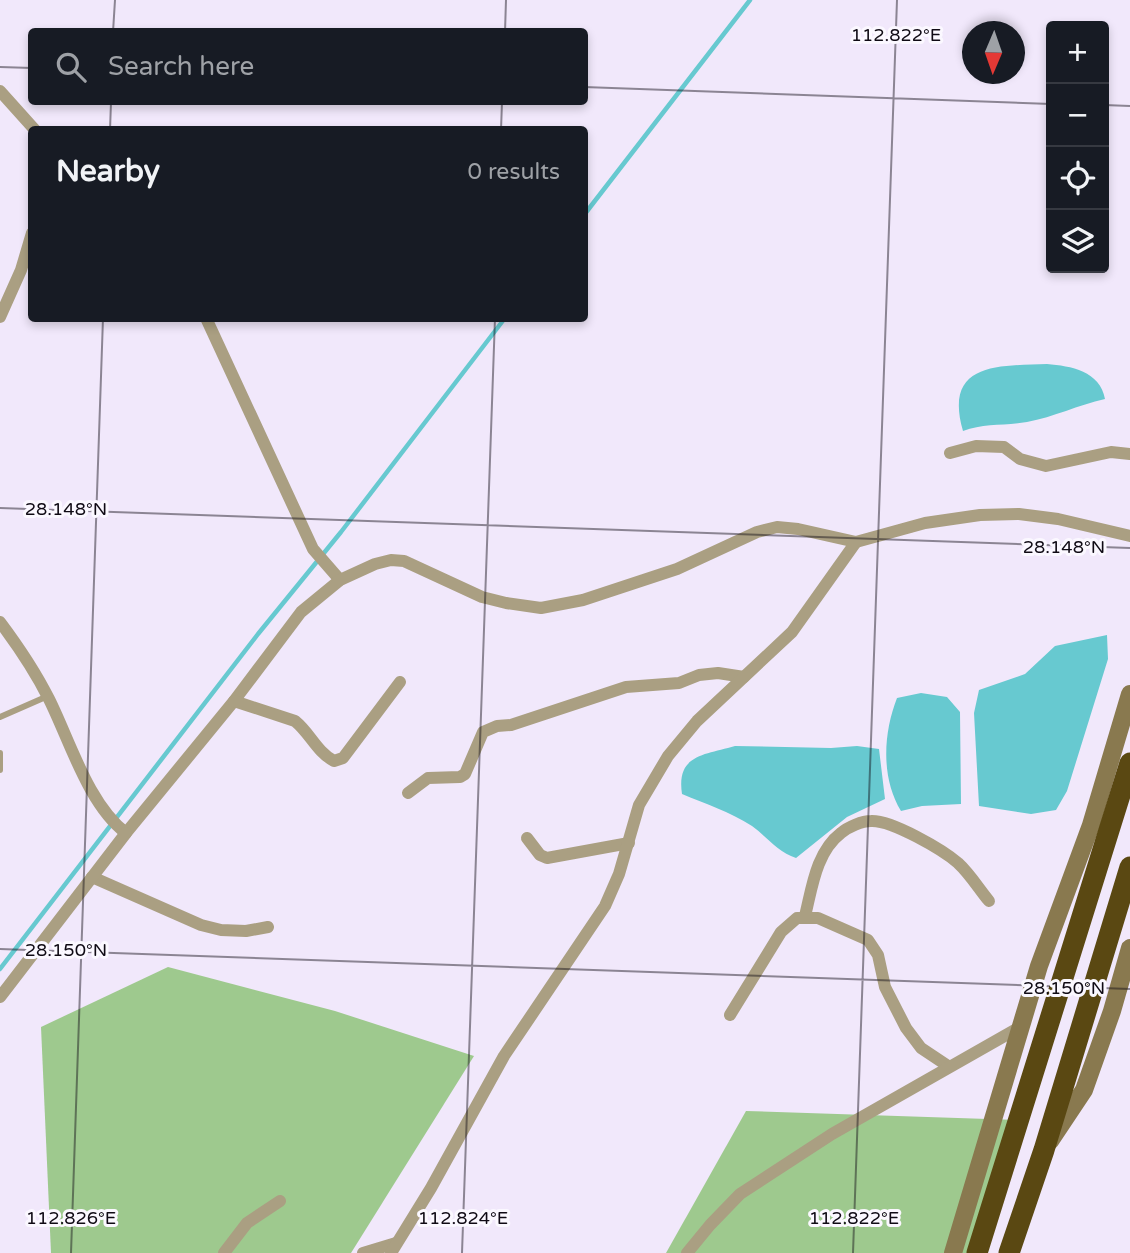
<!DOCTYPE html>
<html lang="en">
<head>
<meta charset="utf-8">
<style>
	:root { --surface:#171b24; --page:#242831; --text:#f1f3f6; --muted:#9ea1a6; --line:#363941 }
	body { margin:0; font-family:"Varela Round",sans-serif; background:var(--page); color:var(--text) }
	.controls { position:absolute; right:21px; top:21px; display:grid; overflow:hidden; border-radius:7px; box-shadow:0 4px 10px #0003 }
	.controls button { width:63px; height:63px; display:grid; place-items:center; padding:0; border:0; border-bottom:2px solid var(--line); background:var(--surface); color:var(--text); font:35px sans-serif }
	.compass { position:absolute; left:962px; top:21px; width:63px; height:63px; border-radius:50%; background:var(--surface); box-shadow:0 4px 10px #0003; rotate:182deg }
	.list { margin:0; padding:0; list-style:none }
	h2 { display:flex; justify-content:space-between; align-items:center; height:91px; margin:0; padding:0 28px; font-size:30px }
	h2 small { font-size:23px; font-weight:400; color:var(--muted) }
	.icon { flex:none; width:38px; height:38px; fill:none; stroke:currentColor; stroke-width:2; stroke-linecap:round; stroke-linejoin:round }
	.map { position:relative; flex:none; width:1130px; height:1253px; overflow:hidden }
	.search { position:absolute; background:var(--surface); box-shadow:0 4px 10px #0003; left:28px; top:28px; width:560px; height:77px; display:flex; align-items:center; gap:18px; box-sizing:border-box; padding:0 24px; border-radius:7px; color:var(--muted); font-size:26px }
	.panel { position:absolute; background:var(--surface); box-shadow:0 4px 10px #0003; left:28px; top:126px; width:560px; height:196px; border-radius:7px }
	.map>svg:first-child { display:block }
	.forest { fill:#9ec98e }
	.water { fill:#67c9d0 }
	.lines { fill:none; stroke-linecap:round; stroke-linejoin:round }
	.stream { stroke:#67c9d0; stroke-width:4.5 }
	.lane { stroke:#aa9f82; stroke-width:6 }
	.street { stroke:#aa9f82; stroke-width:12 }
	.secondary { stroke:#89794f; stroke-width:18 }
	.highway { stroke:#5a4812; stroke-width:21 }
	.ticks { fill:none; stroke:#0f0a14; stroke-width:2; stroke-opacity:0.45 }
	.ticks-label { font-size:18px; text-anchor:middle; fill:#0f0a14; stroke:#fbf8ff; stroke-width:6; stroke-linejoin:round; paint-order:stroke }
</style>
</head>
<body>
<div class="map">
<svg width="1130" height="1253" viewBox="0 0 1130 1253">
	<rect width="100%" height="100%" fill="#f1e8fb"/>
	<g class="forest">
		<path d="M168,967l167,44 139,45 -123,197h-300l-10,-226z"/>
		<path d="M746,1111l273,9 -52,133h-301z"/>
	</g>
	<g class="water">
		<path d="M1047,364c24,2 53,7 58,35 -27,6 -51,18 -78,23 -23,4 -43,1 -64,9 -20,-69 36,-65 84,-67z"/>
		<path d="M1107,635l1,24 -41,132 -11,19 -25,4 -52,-8 -5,-93 5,-23 46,-16 30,-28z"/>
		<path d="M921,693l26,4 13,15 1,92 -39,2 -21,5c-20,-33 -18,-77 -4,-113z"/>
		<path d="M735,746l96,2 26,-2 22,3 6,50 -38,18 -51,41c-18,-6 -29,-21 -44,-32 -22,-14 -46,-22 -70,-32 -6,-40 23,-39 53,-48z"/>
	</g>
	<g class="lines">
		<g class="stream">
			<path d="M584,215l166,-215"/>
			<path d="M0,969l258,-335 83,-102 164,-214"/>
		</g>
		<g class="lane">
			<path d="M0,717l48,-21"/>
			<path d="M0,753v17"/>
		</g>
		<g class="street">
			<path d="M0,91l35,39"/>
			<path d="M0,317l21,-47 11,-37"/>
			<path d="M206,318l107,231 27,31"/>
			<path d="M950,453l26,-7 28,1 16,12 26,7 65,-14 19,2"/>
			<path d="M0,622c18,24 35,49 49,77 21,42 39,105 77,134l108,-132 67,-89 39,-32 35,-16 16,-4 13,1 78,36 24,6 35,5 42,-8 94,-31 80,-37 20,-5 21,2 58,13 69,-19 55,-8 39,-1 39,5 72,17"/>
			<path d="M234,701l61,20c15,12 21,30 39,40l9,-3 57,-76"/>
			<path d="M408,793l20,-15 32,-1 5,-3 18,-42 14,-6 14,-1 115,-38 53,-4 20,-8 19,-2 26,4"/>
			<path d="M527,838l13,17 7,3 82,-15"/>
			<path d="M92,877l109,48 20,5 25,1 22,-4"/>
			<path d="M805,916c7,-28 11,-64 36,-83 7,-6 21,-12 30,-12 21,-1 72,29 87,42 12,11 21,26 31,38"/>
			<path d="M0,997l126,-164"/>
			<path d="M730,1015l51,-83 16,-14h21l50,22 10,15 7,32 21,41 15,20 27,18"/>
			<path d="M224,1253l23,-30 33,-22"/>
			<path d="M363,1253l33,-10"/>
			<path d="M391,1253l40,-65 73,-132 101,-150 14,-32 20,-69 29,-49 29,-35 95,-89 64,-90"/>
			<path d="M687,1253l23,-28 30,-31 92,-60 190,-108"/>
		</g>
		<g class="secondary">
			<path d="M1050,1141l34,-51 28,-79 18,-63"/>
			<path d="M953,1253l86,-287 52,-141 39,-131"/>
		</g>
		<g class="highway">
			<path d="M977,1253l153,-490"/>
			<path d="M1009,1253l35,-103 86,-283"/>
		</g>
	</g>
	<path class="ticks" d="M113,32l2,-32M505,32l1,-32M0,67l32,1M584,87l467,17M1104,105l26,1M110,130l1,-28M501,130l1,-28M0,508l1130,40M0,949l1130,40M71,1253l32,-935M462,1253l33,-935M853,1253l44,-1253"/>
	<g class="ticks-label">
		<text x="896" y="41">112.822°E</text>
		<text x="66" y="515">28.148°N</text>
		<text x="1064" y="553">28.148°N</text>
		<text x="66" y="956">28.150°N</text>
		<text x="1064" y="994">28.150°N</text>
		<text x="71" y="1224">112.826°E</text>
		<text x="463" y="1224">112.824°E</text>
		<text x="854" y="1224">112.822°E</text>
	</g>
</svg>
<div class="controls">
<button>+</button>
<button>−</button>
<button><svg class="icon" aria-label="locate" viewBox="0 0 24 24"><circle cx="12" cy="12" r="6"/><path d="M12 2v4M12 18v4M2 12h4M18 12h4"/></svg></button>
<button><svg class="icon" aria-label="layers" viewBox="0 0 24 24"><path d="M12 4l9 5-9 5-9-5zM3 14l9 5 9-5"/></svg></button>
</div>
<svg class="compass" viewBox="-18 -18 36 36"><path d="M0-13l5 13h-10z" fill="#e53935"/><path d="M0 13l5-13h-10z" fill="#9ea1a6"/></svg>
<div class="search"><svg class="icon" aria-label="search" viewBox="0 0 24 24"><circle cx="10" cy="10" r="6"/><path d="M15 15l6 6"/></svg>Search here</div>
<section class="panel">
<h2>Nearby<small>0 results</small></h2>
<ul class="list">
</ul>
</section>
</div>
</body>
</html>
